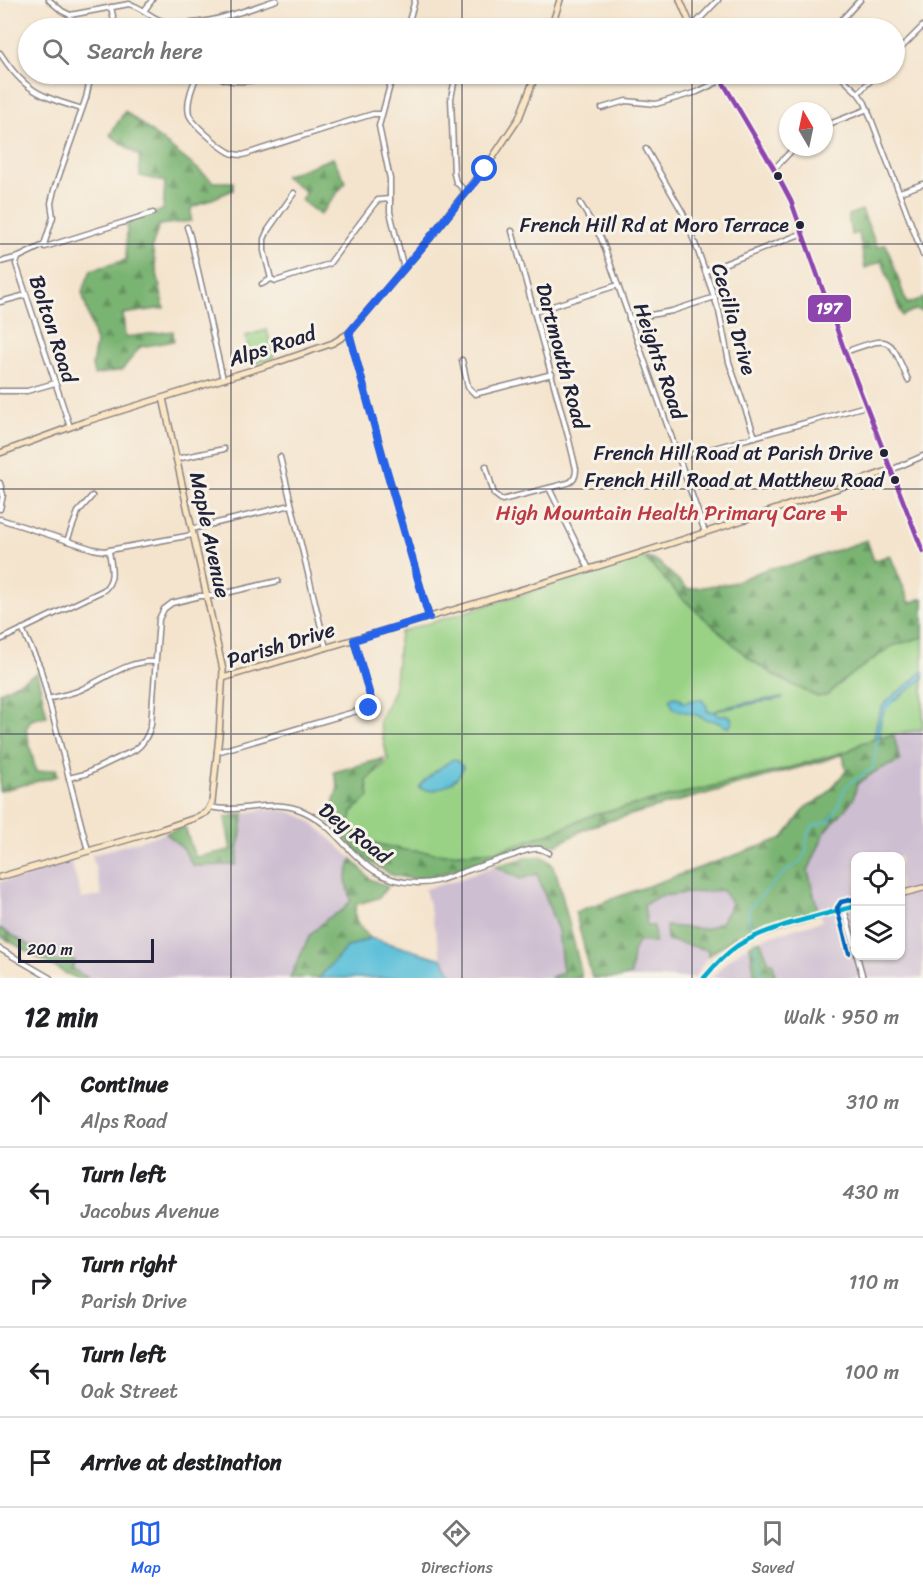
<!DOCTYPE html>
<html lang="en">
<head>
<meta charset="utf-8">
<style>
	:root { --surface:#fff; --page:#f6f6f6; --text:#202124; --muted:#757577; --line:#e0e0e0; --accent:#2563eb }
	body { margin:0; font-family:Sriracha,sans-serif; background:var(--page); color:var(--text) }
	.controls { position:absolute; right:18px; bottom:18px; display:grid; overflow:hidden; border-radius:12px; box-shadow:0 2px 4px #0004 }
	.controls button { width:54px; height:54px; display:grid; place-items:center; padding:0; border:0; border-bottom:2px solid var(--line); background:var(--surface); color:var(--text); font:30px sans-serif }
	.compass { position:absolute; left:779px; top:102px; width:54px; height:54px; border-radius:50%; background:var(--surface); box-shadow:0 2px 4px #0004; rotate:351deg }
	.scale { position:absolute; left:18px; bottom:15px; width:136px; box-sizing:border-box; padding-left:6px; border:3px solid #22223b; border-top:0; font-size:16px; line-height:21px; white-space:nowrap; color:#22223b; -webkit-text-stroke:4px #f7f3e8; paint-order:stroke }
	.stop { position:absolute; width:18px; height:18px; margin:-14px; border:4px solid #2563eb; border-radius:50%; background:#fff }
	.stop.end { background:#2563eb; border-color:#fff; box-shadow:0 2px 6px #0008 }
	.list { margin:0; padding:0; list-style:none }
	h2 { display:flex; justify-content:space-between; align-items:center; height:78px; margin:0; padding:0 24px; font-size:26px }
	h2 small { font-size:20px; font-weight:400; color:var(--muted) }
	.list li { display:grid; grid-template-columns:39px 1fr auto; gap:18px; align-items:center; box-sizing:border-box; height:90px; padding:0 24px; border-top:2px solid var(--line) }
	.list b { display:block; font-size:22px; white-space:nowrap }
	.list p { margin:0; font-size:20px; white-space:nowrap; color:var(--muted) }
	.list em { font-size:20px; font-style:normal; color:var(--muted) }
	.icon { flex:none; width:33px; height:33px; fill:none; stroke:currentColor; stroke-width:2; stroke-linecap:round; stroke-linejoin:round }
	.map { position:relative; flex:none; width:923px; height:978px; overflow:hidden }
	.search { position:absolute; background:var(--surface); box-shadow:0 2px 4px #0004; left:18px; right:18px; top:18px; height:66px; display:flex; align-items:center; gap:15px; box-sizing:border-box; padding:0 21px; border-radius:33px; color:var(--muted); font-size:22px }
	.sheet { height:528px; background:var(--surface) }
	nav { display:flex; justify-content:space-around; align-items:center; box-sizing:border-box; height:84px; border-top:2px solid var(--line); background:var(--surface); font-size:16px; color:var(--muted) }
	nav a { display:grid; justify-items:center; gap:3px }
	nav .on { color:var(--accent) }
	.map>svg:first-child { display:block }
	.industrial { fill:#cebed1; fill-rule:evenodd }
	.grass { fill:#99d285; stroke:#5e7a60; stroke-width:1.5 }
	.forest { fill:url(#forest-firs); stroke:#4e6b56; stroke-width:1.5 }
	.water { fill:#5bc0d9; stroke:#3e718a; stroke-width:1.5 }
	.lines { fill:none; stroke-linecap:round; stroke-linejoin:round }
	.stream { stroke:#5bc0d9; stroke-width:1.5 }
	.street-casing { stroke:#8b8384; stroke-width:7 }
	.secondary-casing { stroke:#8b8384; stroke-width:8 }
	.street { stroke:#fff; stroke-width:4 }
	.secondary { stroke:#fbe6c4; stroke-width:5 }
	.bus-1-casing { stroke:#f7f3e8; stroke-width:9 }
	.bus-2-casing { stroke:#f7f3e8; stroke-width:9 }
	.bus-3-casing { stroke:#f7f3e8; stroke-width:9 }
	.bus-1 { stroke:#8e44ad; stroke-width:4.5 }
	.bus-2 { stroke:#00a9ce; stroke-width:4.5 }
	.bus-3 { stroke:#0065bd; stroke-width:4.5 }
	.route { stroke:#2563eb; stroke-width:8 }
	.grid { fill:none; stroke:#22223b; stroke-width:1.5; stroke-opacity:0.55 }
	.bus-dot { fill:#22223b; stroke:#f7f3e8; stroke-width:2 }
	.health-dot { fill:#e0444e; stroke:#f7f3e8; stroke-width:2 }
	.labels { text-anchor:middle; stroke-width:6; stroke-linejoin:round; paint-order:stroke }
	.bus-label { font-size:20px; fill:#22223b; stroke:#f7f3e8; text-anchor:end }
	.street-label { font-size:21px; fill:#22223b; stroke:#f7f3e8 }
	.health-label { font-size:21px; fill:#be3a42; stroke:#f7f3e8; text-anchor:end }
	.line-badge { stroke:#f7f3e8; stroke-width:2 }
	.badge-label { font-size:16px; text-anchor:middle; font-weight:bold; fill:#fff }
</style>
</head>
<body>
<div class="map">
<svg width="923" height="978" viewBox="0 0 923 978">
	<defs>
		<pattern id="forest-firs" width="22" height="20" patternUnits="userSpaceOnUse" patternTransform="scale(1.5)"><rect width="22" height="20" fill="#7ab472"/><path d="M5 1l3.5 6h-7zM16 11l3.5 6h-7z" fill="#64925f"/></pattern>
	</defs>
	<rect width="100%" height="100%" fill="#f7f3e8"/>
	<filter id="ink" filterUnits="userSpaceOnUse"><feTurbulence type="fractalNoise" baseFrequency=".0167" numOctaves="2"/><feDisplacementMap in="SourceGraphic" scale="12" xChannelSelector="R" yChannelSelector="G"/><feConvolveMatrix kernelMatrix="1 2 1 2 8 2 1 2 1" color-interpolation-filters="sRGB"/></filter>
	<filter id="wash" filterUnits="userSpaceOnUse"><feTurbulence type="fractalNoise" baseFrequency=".008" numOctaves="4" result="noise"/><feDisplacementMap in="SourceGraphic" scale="24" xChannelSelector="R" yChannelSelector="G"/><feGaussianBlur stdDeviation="1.35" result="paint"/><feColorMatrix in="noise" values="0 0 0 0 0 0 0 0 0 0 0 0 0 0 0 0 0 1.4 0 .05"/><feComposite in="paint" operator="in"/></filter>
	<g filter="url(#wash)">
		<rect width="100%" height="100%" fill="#f4e4cd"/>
		<g class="industrial">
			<path d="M923,729v249h-211l13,-15 20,-16 21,-10 56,-16 -14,-50 17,-39 28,-32 3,-16 22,-14 22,-9 -6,-25zM856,856h44v100h-44z"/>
			<path d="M264,809l24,2 17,7 18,14 29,27 -6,20 5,21 -8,10 -15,8 -18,17 -20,43h-202l-16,-9 3,-7 -6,-4 -12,4 -57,-34v-46l71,-21 11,38 20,-4 -10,-40 74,-22 18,17 9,16 42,-1 9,-52z"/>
			<path d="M495,866l25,13 17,-5 21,57 5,42 -13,5h-95l-13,-19 -17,-70 27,-7z"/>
			<path d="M722,890l10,14 -11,18 -16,7 -39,-3 1,14 42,10 -1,6 -14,22h-75l12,-4 2,-22 5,-10 16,-16h-7l-3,-21 15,-9z"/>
		</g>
		<g class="grass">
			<path d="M267,330l7,28 -21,6 -8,-28z"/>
			<path d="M644,557l37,40 70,63 26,17 40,20 11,-2 13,-13 51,-36 31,-9v92l-42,8 -19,6 -14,8 -70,20 -186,44 -36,16 -58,20 -52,3 -43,-4 -41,-10 -12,-17 2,-11 17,-15 -2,-16 21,-21 -9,-39 15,-31 6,-58z"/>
		</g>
		<g class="forest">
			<path d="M125,111l89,71h19v8l-42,18v13l-32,4 -7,22 12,61 -41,6 2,23 48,-6 1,10 -34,6 -18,23 -28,5 -2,-9 4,-23 -14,-51 9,-22 35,-10 1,-37 36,-13 2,-28 -25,-6 -1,-20 -29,-21z"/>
			<path d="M333,158l13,24 -26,33 -19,-15 5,-8 -22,-16z"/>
			<path d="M862,210l15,37 9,-3 21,60 16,-6v14l-1,-1 -8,-1 -12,6 -20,-55 -17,7 -6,-35 -8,2 -3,-20z"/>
			<path d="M867,540l7,21 16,-6 20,48 13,-5v39l-31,9 -51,36 -13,13 -11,2 -40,-20 -26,-17 -70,-63 -37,-40 13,4 31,28 44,-6 37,-15 21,-2z"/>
			<path d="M37,673l10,43 -16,4 -5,9 10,43 20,-3 2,7 -58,15v-99z"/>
			<path d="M894,736l6,25 -22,9 -21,14 -4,16 -28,32 -17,39 10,39 -66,19 -20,10 -24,17v-6l-41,-10 -1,-14 40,3 15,-7 11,-18 -10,-14 -63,6 -15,9 3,21h7l1,16h-17l-5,10 -2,23 -12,3h-27l-17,-66 208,-74 24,-32 16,-8 23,-27 -3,-17 -20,7 -225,63 -13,5 -27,15 -19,1 -109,32 -19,2 -19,-4 -28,-16 -36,-39 10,-33 -4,-15 51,-14 -18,23 2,16 -17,15 -2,11 12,17 42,10 42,4 52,-3 58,-20 36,-16 186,-44 70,-20 14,-8 19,-6z"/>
			<path d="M244,813l-8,52 -43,1 -9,-16 -18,-17 19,-6 10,30 36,-7 -6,-33z"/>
			<path d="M542,856l9,7 6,12 24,96v7h-31l13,-6 -5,-41 -21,-57 -17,5 -25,-13 35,-9z"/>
			<path d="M352,859l18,20 18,8 -10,11 -21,6c-7,16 4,23 13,34l-24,10 -27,30h-29l20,-43 18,-17 15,-8 8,-10 -5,-21z"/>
			<path d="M0,928l57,34 12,-4 6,3 -3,8 16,9h-11l-10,-4 -67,-38z"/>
			<path d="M760,940l9,22h4l2,16h-20l-5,-33z"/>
		</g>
		<g class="water">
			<path d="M923,670v9c-10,9 -28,19 -36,28 -5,6 -9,20 -6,28l-7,3c2,-10 3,-24 9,-32 10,-14 29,-20 40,-36z"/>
			<path d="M674,697l6,1 2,4c7,1 12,-4 19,-3l6,7v5l7,1c8,-6 58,-14 70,-14l-66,12 -2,3 3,3 8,-1 4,2 1,5 -3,6 -14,-7 -11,-2 -7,-4 -23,-6 -5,-10z"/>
			<path d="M453,759l3,1 7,7c-4,16 -29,28 -44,21 5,-10 24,-22 34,-29z"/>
			<path d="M370,938l72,21 13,19h-136l27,-30z"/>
		</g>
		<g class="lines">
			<g class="stream">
				<path d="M886,709l7,-7"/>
				<path d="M753,935l-5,-20v-6l38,-38 15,-10 5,-9 1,-16 6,-10 16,-5 9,-14 6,-17 7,-8 22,-14 5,-32"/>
				<path d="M754,939l8,39"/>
			</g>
		</g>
	</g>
	<g filter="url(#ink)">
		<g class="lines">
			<g class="street-casing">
				<g id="street">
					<path d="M49,0l13,11 8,4 59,-11c14,3 23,16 37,18 35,7 77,-11 110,-22"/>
					<path d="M144,11l8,-11"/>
					<path d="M692,27l26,-27"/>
					<path d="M110,28l4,-7 -3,-14"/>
					<path d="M407,28l8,-28"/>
					<path d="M834,28l26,-28"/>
					<path d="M0,53c24,38 40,43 82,56"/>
					<path d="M894,55l29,-29"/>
					<path d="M198,74c-5,10 -12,28 -9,40 2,9 31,33 40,38 5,3 9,3 14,3l97,-31 33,-10h8"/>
					<path d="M214,74c17,13 44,6 64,0"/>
					<path d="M393,74l-14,52 11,53v33l14,57"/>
					<path d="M456,74l-5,24 3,76 2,8 10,10"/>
					<path d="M838,74l20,19 7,10 58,152"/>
					<path d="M858,93l19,-19"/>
					<path d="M602,108l24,-7 30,3 41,-12 25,-12"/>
					<path d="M824,126l44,-17"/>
					<path d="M646,149l37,64 15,38 21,60 10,51 26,75"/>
					<path d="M774,169l21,-22"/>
					<path d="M900,192l23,-8"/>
					<path d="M580,203l21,35 3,8 101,286"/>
					<path d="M187,227l3,9 33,143"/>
					<path d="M45,247l108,-34"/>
					<path d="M18,258l-2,6 54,163"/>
					<path d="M0,262l19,-5 25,-12 9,-28 -2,-14 3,-13 32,-92 3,-14"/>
					<path d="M706,271l97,-38"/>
					<path d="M271,279l-7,-28v-12l4,-9 26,-37"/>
					<path d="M262,284l9,-5 5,2 53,-17 46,-61 3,-3 12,-1"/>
					<path d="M0,302l26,-7"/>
					<path d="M534,312l84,-27"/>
					<path d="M629,319l43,-8 43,-14"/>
					<path d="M349,333l35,128 45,156"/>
					<path d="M845,352c47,-17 44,-16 63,28"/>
					<path d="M462,360l6,27 7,7 77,-20"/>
					<path d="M0,391h27l28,-8"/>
					<path d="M280,457l46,191"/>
					<path d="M678,458l188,-52"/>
					<path d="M176,459l48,-10"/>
					<path d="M486,466l8,28 8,6 66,-17c7,-2 8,-8 8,-14l-8,-33 -56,-205"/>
					<path d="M891,470l32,-14"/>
					<path d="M0,483l3,12 -3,14"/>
					<path d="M549,488l40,81"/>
					<path d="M0,519l93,30 11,2 88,-16"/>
					<path d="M192,529l99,-24"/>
					<path d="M67,541l11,-29 14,-16"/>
					<path d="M22,629l18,38 48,184"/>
					<path d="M0,640l104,-50c12,-11 7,-24 5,-39"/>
					<path d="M48,699c11,-3 22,-5 32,-9 23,-10 50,-31 75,-28"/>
					<path d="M217,752l154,-45 1,-4 -18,-63"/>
					<path d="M69,778l16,-4 50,-24c9,-6 13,-14 16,-25l8,-106 5,-10 8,-6 28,-7h13l65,-15"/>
					<path d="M210,807c32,8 62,-11 95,5 44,21 52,70 112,71 18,1 33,-7 49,-12 16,-6 32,-11 48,-16 7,-3 18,-7 26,-6 4,1 5,2 9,4"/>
					<path d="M844,909l12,42"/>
					<path d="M0,949l50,29"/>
					<path d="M857,956l6,22"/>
				</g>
			</g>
			<g class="secondary-casing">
				<g id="secondary">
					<path d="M680,0l12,28"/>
					<path d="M551,28l9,-28"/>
					<path d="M718,74l56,95 17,32 54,151 78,200"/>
					<path d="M0,453l84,-31 194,-60 55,-19 16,-10 80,-94 64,-82 26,-39 17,-44"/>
					<path d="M223,678c223,-66 448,-130 667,-208"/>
					<path d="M0,877l153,-45 42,-14 12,-6 5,-10 7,-66 4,-66 -60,-272"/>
					<path d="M900,894l23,-6"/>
					<path d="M704,978c28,-37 55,-45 98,-57 18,-5 36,-10 54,-15"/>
				</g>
			</g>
			<use href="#street" class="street"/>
			<use href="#secondary" class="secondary"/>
			<g class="bus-1-casing">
				<path id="bus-1" d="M718,74l56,95 17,32 54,151 78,200"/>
			</g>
			<g class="bus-2-casing">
				<path id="bus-2" d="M704,978c10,-12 20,-23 33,-32 34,-21 80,-29 119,-40"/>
			</g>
			<g class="bus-3-casing">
				<path id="bus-3" d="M849,953l-12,-45 4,-6 13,-3"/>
			</g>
			<use href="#bus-1" class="bus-1"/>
			<use href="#bus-2" class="bus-2"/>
			<use href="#bus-3" class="bus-3"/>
		</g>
	</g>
	<g class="lines" filter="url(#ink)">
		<path class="route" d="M369,708l3,-5 -18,-63 75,-23 -45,-156 -35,-128 80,-94 56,-70"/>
	</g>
	<path class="grid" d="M231,0v28M462,0v28M692,0v28M231,74v904M462,74v904M692,74v904M0,244h923M0,489h923M0,734h923"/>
	<g class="bus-dot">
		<circle cx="778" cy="176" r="5"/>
		<circle cx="800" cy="225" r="5"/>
		<circle cx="884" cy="453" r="5"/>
		<circle cx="895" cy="480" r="5"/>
	</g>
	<path class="health-dot" d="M836 504h6v6h6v6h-6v6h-6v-6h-6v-6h6z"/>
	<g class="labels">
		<g class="bus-label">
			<text x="789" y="232">French Hill Rd at Moro Terrace</text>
			<text x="873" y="460">French Hill Road at Parish Drive</text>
			<text x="884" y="487">French Hill Road at Matthew Road</text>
		</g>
		<g class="street-label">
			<text transform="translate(734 319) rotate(74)" y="7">Cecilia Drive</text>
			<text transform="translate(53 329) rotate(72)" y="7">Bolton Road</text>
			<text transform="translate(272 346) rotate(-18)" y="7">Alps Road</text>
			<text transform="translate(562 356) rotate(75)" y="7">Dartmouth Road</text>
			<text transform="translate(660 361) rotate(71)" y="7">Heights Road</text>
			<text transform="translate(210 535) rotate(78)" y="7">Maple Avenue</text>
			<text transform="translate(281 645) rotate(-17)" y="7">Parish Drive</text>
			<text transform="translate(355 833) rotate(38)" y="7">Dey Road</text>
		</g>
		<g class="health-label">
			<text x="826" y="520">High Mountain Health Primary Care</text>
		</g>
	</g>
	<rect class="line-badge" x="807" y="294" width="45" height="29" rx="6" fill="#8e44ad"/>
	<g class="badge-label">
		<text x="829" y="314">197</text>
	</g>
</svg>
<div class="controls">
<button><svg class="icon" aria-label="locate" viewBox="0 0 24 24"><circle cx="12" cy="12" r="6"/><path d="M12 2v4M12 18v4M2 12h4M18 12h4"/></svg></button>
<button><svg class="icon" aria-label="layers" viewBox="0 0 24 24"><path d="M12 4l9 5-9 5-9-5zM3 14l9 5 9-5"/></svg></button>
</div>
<svg class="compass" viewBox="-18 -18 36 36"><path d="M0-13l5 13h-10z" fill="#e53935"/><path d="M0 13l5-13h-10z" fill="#757577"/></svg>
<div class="scale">200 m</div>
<div class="stop" style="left:485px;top:169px"></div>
<div class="stop end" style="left:369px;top:708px"></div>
<div class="search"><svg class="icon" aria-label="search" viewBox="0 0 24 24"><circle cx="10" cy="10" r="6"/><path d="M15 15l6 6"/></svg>Search here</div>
</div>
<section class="sheet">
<h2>12 min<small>Walk · 950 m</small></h2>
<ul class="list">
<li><svg class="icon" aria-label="ahead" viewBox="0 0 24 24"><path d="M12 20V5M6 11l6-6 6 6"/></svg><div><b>Continue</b><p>Alps Road</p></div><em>310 m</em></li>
<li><svg class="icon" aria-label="left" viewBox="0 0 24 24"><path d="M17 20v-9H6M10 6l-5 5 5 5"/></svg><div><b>Turn left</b><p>Jacobus Avenue</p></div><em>430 m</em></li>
<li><svg class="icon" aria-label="right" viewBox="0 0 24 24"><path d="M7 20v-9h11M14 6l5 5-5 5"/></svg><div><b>Turn right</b><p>Parish Drive</p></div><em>110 m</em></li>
<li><svg class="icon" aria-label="left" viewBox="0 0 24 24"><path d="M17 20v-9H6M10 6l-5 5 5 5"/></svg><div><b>Turn left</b><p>Oak Street</p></div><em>100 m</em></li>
<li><svg class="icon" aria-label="arrive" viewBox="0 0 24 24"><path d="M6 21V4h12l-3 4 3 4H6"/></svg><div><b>Arrive at destination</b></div></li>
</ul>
</section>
<nav>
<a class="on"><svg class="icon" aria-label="map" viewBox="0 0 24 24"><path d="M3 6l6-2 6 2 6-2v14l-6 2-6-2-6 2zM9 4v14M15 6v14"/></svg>Map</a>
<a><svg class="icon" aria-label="directions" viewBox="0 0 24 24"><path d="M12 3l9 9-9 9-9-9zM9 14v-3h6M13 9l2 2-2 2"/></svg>Directions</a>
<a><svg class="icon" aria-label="saved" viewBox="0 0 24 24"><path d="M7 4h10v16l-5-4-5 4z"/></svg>Saved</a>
</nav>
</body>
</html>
